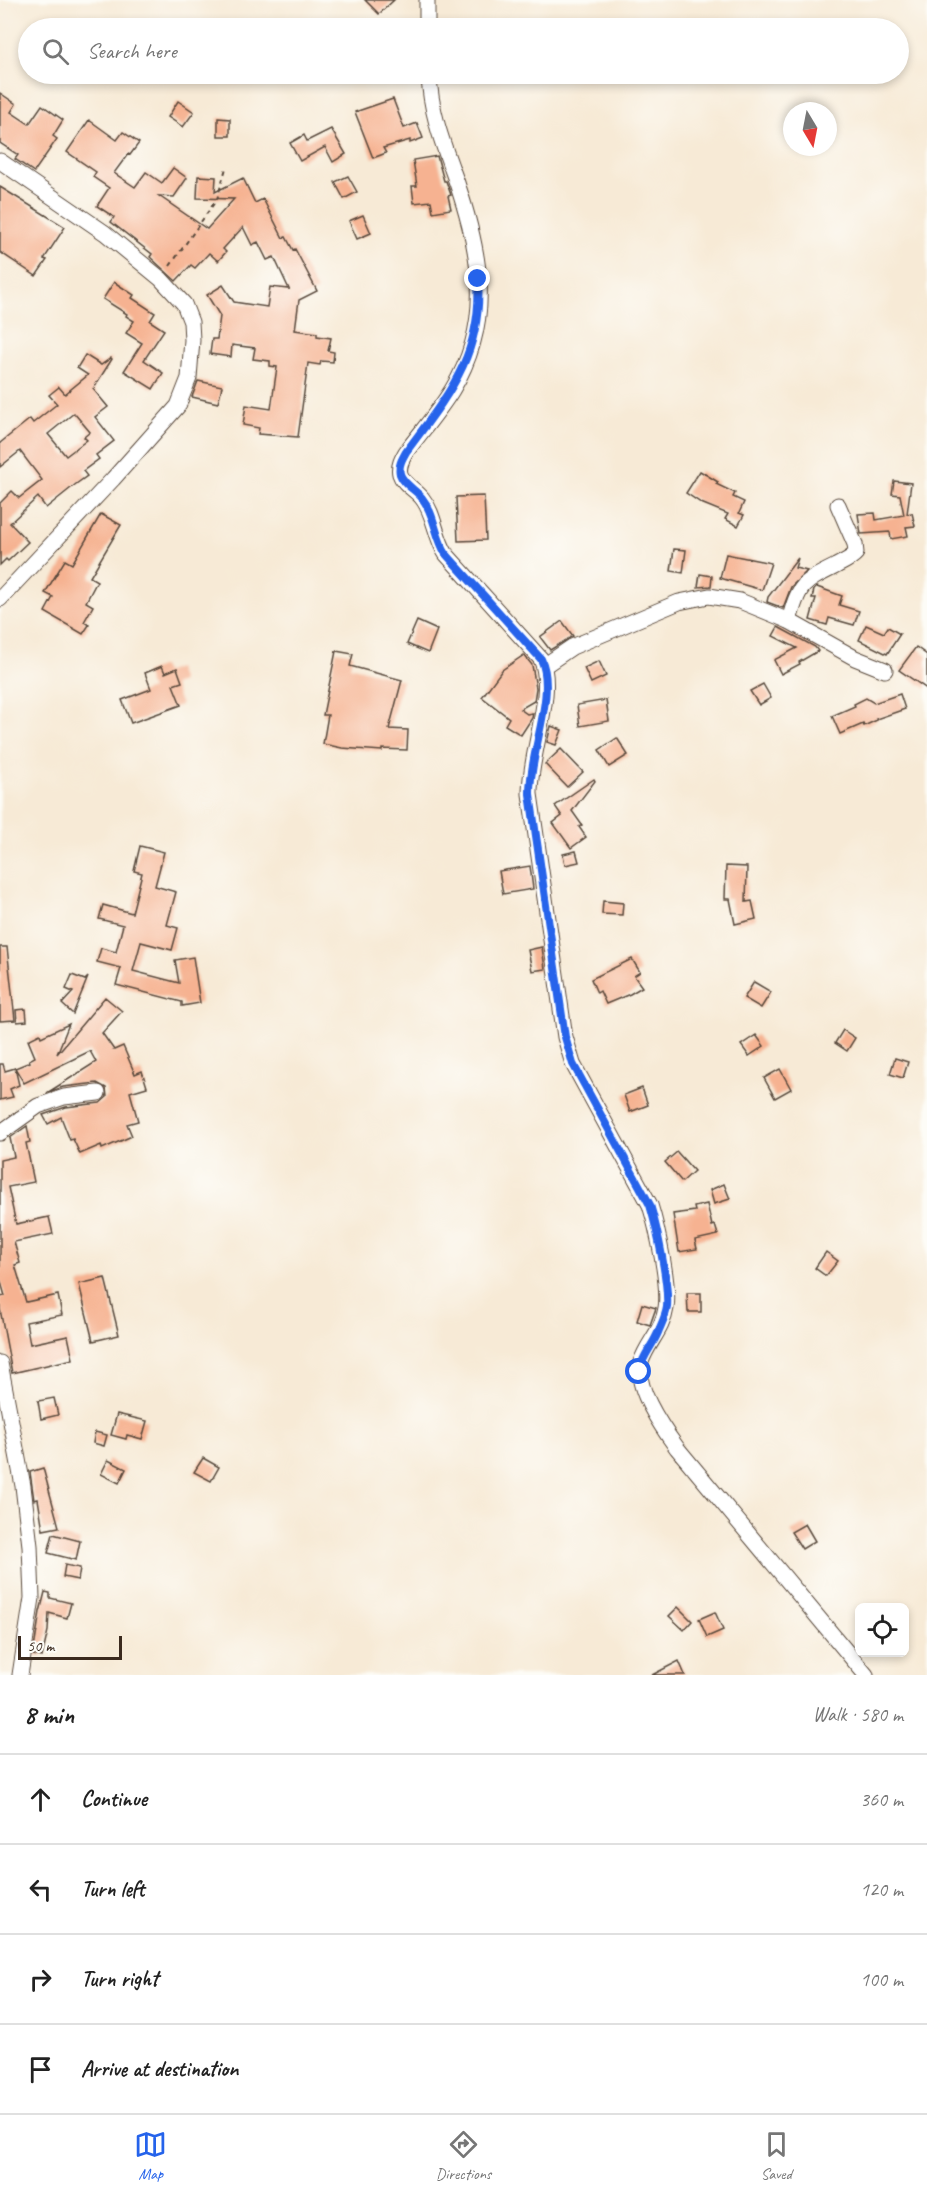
<!DOCTYPE html>
<html lang="en">
<head>
<meta charset="utf-8">
<style>
	:root { --surface:#fff; --page:#f6f6f6; --text:#222; --muted:#767676; --line:#e0e0e0; --accent:#2563eb }
	body { margin:0; font-family:Caveat,sans-serif; background:var(--page); color:var(--text) }
	.controls { position:absolute; right:18px; bottom:18px; display:grid; overflow:hidden; border-radius:9px; box-shadow:0 3px 9px #0003 }
	.controls button { width:54px; height:54px; display:grid; place-items:center; padding:0; border:0; border-bottom:2px solid var(--line); background:var(--surface); color:var(--text); font:30px sans-serif }
	.compass { position:absolute; left:783px; top:102px; width:54px; height:54px; border-radius:50%; background:var(--surface); box-shadow:0 3px 9px #0003; rotate:170deg }
	.scale { position:absolute; left:18px; bottom:15px; width:104px; box-sizing:border-box; padding-left:6px; border:3px solid #3b2a1e; border-top:0; font-size:16px; line-height:21px; white-space:nowrap; color:#3b2a1e; -webkit-text-stroke:4px #fdfcf7; paint-order:stroke }
	.stop { position:absolute; width:18px; height:18px; margin:-14px; border:4px solid #2563eb; border-radius:50%; background:#fff }
	.stop.end { background:#2563eb; border-color:#fff; box-shadow:0 2px 6px #0008 }
	.list { margin:0; padding:0; list-style:none }
	h2 { display:flex; justify-content:space-between; align-items:center; height:78px; margin:0; padding:0 24px; font-size:26px }
	h2 small { font-size:20px; font-weight:400; color:var(--muted) }
	.list li { display:grid; grid-template-columns:39px 1fr auto; gap:18px; align-items:center; box-sizing:border-box; height:90px; padding:0 24px; border-top:2px solid var(--line) }
	.list b { display:block; font-size:22px; white-space:nowrap }
	.list em { font-size:20px; font-style:normal; color:var(--muted) }
	.icon { flex:none; width:33px; height:33px; fill:none; stroke:currentColor; stroke-width:2; stroke-linecap:round; stroke-linejoin:round }
	.map { position:relative; flex:none; width:927px; height:1675px; overflow:hidden }
	.search { position:absolute; background:var(--surface); box-shadow:0 3px 9px #0003; left:18px; right:18px; top:18px; height:66px; display:flex; align-items:center; gap:15px; box-sizing:border-box; padding:0 21px; border-radius:33px; color:var(--muted); font-size:22px }
	.sheet { height:438px; background:var(--surface) }
	nav { display:flex; justify-content:space-around; align-items:center; box-sizing:border-box; height:84px; border-top:2px solid var(--line); background:var(--surface); font-size:16px; color:var(--muted) }
	nav a { display:grid; justify-items:center; gap:3px }
	nav .on { color:var(--accent) }
	.map>svg:first-child { display:block }
	.building { fill:#f6b291; fill-rule:evenodd }
	.lines { fill:none; stroke-linecap:round; stroke-linejoin:round }
	.minor-casing { stroke:#57473a; stroke-width:17 }
	.path { stroke:#57473a; stroke-width:2; stroke-dasharray:4.5 4.5; stroke-linecap:butt }
	.minor { stroke:#fff; stroke-width:15 }
	.route { stroke:#2563eb; stroke-width:8 }
</style>
</head>
<body>
<div class="map">
<svg width="927" height="1675" viewBox="0 0 927 1675">
	<rect width="100%" height="100%" fill="#fdfcf7"/>
	<filter id="ink" filterUnits="userSpaceOnUse"><feTurbulence type="fractalNoise" baseFrequency=".0167" numOctaves="2"/><feDisplacementMap in="SourceGraphic" scale="12" xChannelSelector="R" yChannelSelector="G"/><feConvolveMatrix kernelMatrix="1 2 1 2 8 2 1 2 1" color-interpolation-filters="sRGB"/></filter>
	<filter id="wash" filterUnits="userSpaceOnUse"><feTurbulence type="fractalNoise" baseFrequency=".008" numOctaves="4" result="noise"/><feDisplacementMap in="SourceGraphic" scale="24" xChannelSelector="R" yChannelSelector="G"/><feGaussianBlur stdDeviation="1.35" result="paint"/><feColorMatrix in="noise" values="0 0 0 0 0 0 0 0 0 0 0 0 0 0 0 0 0 1.4 0 .05"/><feComposite in="paint" operator="in"/></filter>
	<g filter="url(#wash)">
		<rect width="100%" height="100%" fill="#f7ead6"/>
		<g id="blocks">
			<g class="building">
				<path d="M365,0h29l-15,14z"/>
				<path d="M0,93l16,11 -5,8 18,12 13,-19 21,15 -10,16 4,3 -23,33 -19,-13 3,-4 -18,-12z"/>
				<path d="M393,99l11,29 13,-5 6,15 -13,5v-3l-27,8 3,5 -13,5 -18,-46z"/>
				<path d="M178,101l16,11 -11,15 -15,-10z"/>
				<path d="M218,118l12,1v17h-12z"/>
				<path d="M89,120l28,20 6,-8 16,11 -9,12 -2,-1 -14,19 21,14 11,-15 16,11 11,-15 14,10 -13,19 -15,-1 48,33 27,-30 -37,-1 1,-22 18,1 -1,15 28,-14 12,25 8,-4 20,39 3,-1 7,13 2,-1 22,42 -18,9 -4,30 22,3v3l14,2 -3,13 6,1 -1,10 -12,-1 -1,4 -12,-2 -10,74 -40,-3 1,-6 -16,-3 3,-20 25,4 6,-42 -7,-1v-5l-17,-2 2,-11 -23,-3 -1,12 -21,-3 2,-15h5l3,-23 -13,-21 16,-10 11,17 33,5 3,-20 19,2 -15,-32 -7,3 -9,-18 -6,3 -9,-18 -20,22 3,3 -8,9 -9,-8 -14,15 -4,-3 -15,16 -26,-24 2,-3 -41,-32 3,-5 -17,-11 12,-18 -16,-11 3,-5 -29,-20z"/>
				<path d="M331,129l15,25 -13,8 -8,-15 -25,14 -10,-18 14,-8 3,6z"/>
				<path d="M437,156l7,25h2l5,14 -3,1 3,13 -18,3 -2,-11 -17,2 -2,-17h5l-4,-26z"/>
				<path d="M348,176l9,16 -13,7 -9,-17z"/>
				<path d="M0,187l65,40 -21,32 3,1 -11,16 -36,-24z"/>
				<path d="M363,215l8,18 -14,6 -8,-18z"/>
				<path d="M114,282l20,13 -2,3 23,15 -5,8 14,9 -20,30 19,13 -10,16 -29,-18 18,-28 -16,-10 8,-12 -8,-5 1,-2 -24,-15z"/>
				<path d="M85,355l16,10 10,-7 1,1 -19,30 15,18 -13,10 19,24 -18,14 3,4 -16,12 4,5 -11,8 -30,24 -8,-11 -28,26 18,19 -20,19 -2,-2 -6,6v-62l12,-12 7,7 23,-18 -22,-29 -20,16v-24l30,-24 3,4 24,-19 -8,-9 10,-8 6,7 23,-19 -11,-7zM74,413l16,19 -6,5 3,3 -21,16 -18,-22z"/>
				<path d="M198,381l24,5 -4,17 -26,-6z"/>
				<path d="M700,471l18,11 -2,2 19,9 -2,4 11,5 -5,11 5,2 -6,11 -13,-7 3,-5 -27,-11 -15,-10z"/>
				<path d="M894,481l17,2 -4,31 5,-1 3,13 -9,1 2,9 -17,3 -1,-7 -29,2 -3,-20 17,-1 1,7 28,-5 -4,-20 -8,-1z"/>
				<path d="M484,496l2,44 -28,1 -2,-44z"/>
				<path d="M101,514l20,11 -31,52 7,4 -11,21 7,4 -9,16 5,3 -6,9 -38,-22 8,-15 -8,-4 20,-33 7,4z"/>
				<path d="M674,549l12,1 -3,23 -12,-2z"/>
				<path d="M726,554l45,9 -9,27 -42,-12z"/>
				<path d="M798,558l-3,10 12,3 -16,16 -8,21 -16,-6 1,-5z"/>
				<path d="M700,574l12,2 -1,10 -13,1z"/>
				<path d="M817,587l25,9 -3,9 20,6 -5,14 -25,-7 -2,7 -17,-5 6,-22h-4l2,-8z"/>
				<path d="M417,621l20,9 -9,23 -21,-9z"/>
				<path d="M562,621l11,15 -23,14 -10,-13z"/>
				<path d="M866,625l18,8 4,-6 12,7 -13,20 -28,-14z"/>
				<path d="M778,627l37,20 3,4 -19,11 1,2 -19,10 -7,-14 23,-12 -24,-12z"/>
				<path d="M916,647l11,8v34l-28,-19z"/>
				<path d="M336,651l17,3 -3,12 52,14 -13,49 19,1 -1,20 -25,-1v2l-40,-3 -19,-4 5,-29h-5z"/>
				<path d="M524,655l8,10 4,23 -2,13 -14,8 7,5 6,-1 -1,5 -11,17 -16,-10 4,-7 -27,-21 20,-27z"/>
				<path d="M599,661l7,15 -15,7 -7,-15z"/>
				<path d="M162,666l3,7 12,-5 5,14 -9,3 8,20 -50,18 -9,-23 29,-11 -6,-16z"/>
				<path d="M763,684l8,14 -12,7 -9,-14z"/>
				<path d="M900,694l5,15 -29,10 1,1 -13,6 -1,-2 -23,10 -8,-18 23,-10 -1,-2 12,-6 8,5z"/>
				<path d="M606,700l3,21 -29,5 -3,-21z"/>
				<path d="M551,726l11,4 -6,15 -9,-3z"/>
				<path d="M617,738l11,17 -19,12 -10,-17z"/>
				<path d="M561,749l22,23 -16,15 -22,-23z"/>
				<path d="M594,779l1,2 -23,30 10,14 -3,2 7,10 -15,11 -18,-25 9,-7 -7,-10z"/>
				<path d="M140,846l24,6 -9,34 21,6 -9,33 11,3 -6,22 -31,-8 -8,29 46,12 -4,-23 18,-3 7,46 -18,3v-4l-66,-17 5,-17 -24,-6 4,-14 15,4 7,-27 -24,-6 4,-14 29,8 10,-40 -8,-2z"/>
				<path d="M576,851l3,11 -14,3 -2,-11z"/>
				<path d="M530,866l3,23 -30,5 -4,-23z"/>
				<path d="M726,866l21,1 -1,35 6,-1 4,18 -21,5 -5,-25h-5z"/>
				<path d="M603,901l20,2 -1,12 -20,-1z"/>
				<path d="M0,947h7l8,73 -15,1z"/>
				<path d="M542,947l3,22 -13,2 -4,-21z"/>
				<path d="M632,959l8,13 -6,4 8,11 -12,7 -24,10 -6,-13 -3,2 -6,-14z"/>
				<path d="M72,975l13,5 3,-3 -15,37 -11,-10 11,-12 -7,-3z"/>
				<path d="M754,982l17,10 -10,16 -17,-10z"/>
				<path d="M105,997l17,14 -20,22 12,17 9,-4 12,28 7,-3 5,16 -17,5 8,29 -11,3 5,12 -30,13 -1,-4 -21,9 -7,-15 -3,1 -9,-23 -13,7 -5,-9 23,-8 34,-4 7,-6 -1,-9 -9,-5 -34,4 -16,6 49,-31 -6,-11 -66,32 -9,-15 15,-6 -1,-2 6,-3 -7,-17 12,-6 1,3 28,-13 -12,30z"/>
				<path d="M26,1009l1,12 -10,1 -1,-12z"/>
				<path d="M843,1030l12,8 -8,13 -12,-8z"/>
				<path d="M756,1035l8,11 -15,10 -8,-11z"/>
				<path d="M895,1058l13,4 -5,16 -13,-4z"/>
				<path d="M0,1064h3l2,7 10,-3 4,17 -9,4 3,8 -13,3z"/>
				<path d="M780,1069l11,20 -16,9 -11,-20z"/>
				<path d="M642,1088l6,17 -18,7 -6,-17z"/>
				<path d="M27,1126l3,16 -4,1 8,39 -26,5 8,37 33,-7 4,17 -39,8 6,21 -5,2 11,37 32,-7 4,20 -36,7 4,22 38,-8 5,23 -61,14 -12,-64v-12l5,-1 -5,-17v-119l14,-3 -4,-19z"/>
				<path d="M677,1152l17,19 -12,11 -17,-20z"/>
				<path d="M724,1184l6,15 -16,5 -4,-14z"/>
				<path d="M707,1204l5,22 3,-1 3,10 -23,5 2,9 -18,3 -6,-38 22,-3 -1,-4z"/>
				<path d="M826,1252l12,9 -12,15 -11,-8z"/>
				<path d="M105,1278l14,57 -26,6 -14,-57z"/>
				<path d="M687,1293h14v19h-13z"/>
				<path d="M642,1304l14,4 -6,17 -13,-4z"/>
				<path d="M54,1398l4,17 -17,4 -3,-18z"/>
				<path d="M117,1414l30,7 -5,18 -15,-4 -1,4 -15,-4z"/>
				<path d="M95,1432l12,3 -3,11 -11,-3z"/>
				<path d="M203,1458l16,9 -8,14 -17,-9z"/>
				<path d="M108,1460l18,9 -7,14 -18,-9z"/>
				<path d="M43,1468l16,59 -16,3 -5,-31 -4,1 -4,-28z"/>
				<path d="M805,1524l10,17 -13,8 -11,-17z"/>
				<path d="M53,1534l27,7 -4,19 -28,-7z"/>
				<path d="M65,1565l15,3 -2,12 -15,-3z"/>
				<path d="M45,1592l5,1v5l21,5 -4,15 -18,-5 -1,18 -6,26 -9,-2 7,-43z"/>
				<path d="M678,1607l14,14 -8,9 -15,-14z"/>
				<path d="M715,1612l8,18 -16,7 -8,-18z"/>
				<path d="M679,1661l6,14h-33z"/>
			</g>
		</g>
	</g>
	<g filter="url(#ink)">
		<use href="#blocks" fill-opacity="0" stroke="#57473a" stroke-width="1.5"/>
		<g class="lines">
			<g class="minor-casing">
				<g id="minor">
					<path d="M427,0v28"/>
					<path d="M429,74c1,38 15,73 28,109 24,72 37,138 -5,207 -13,21 -31,42 -46,62 -4,7 -8,14 -6,22 3,10 16,16 22,24 13,16 13,39 24,56l95,105c15,32 -12,96 -11,135l35,243 8,27 77,141c7,22 20,82 16,103 -3,22 -19,35 -25,54 -8,24 23,68 36,86l189,227"/>
					<path d="M0,161l105,72 56,46 23,25 7,18 1,18 -3,38 -11,28 -65,73 -113,120"/>
					<path d="M789,621c10,-37 13,-38 47,-55 7,-4 15,-7 20,-13l-1,-9 -17,-39"/>
					<path d="M544,666l28,-19 107,-45 30,-6 31,5 49,20 66,37 30,12"/>
					<path d="M0,1133l38,-27 26,-9 34,-4"/>
					<path d="M0,1363l23,123 7,60 2,52 -12,77"/>
				</g>
			</g>
			<path class="path" d="M170,266l47,-67 9,-31"/>
			<use href="#minor" class="minor"/>
		</g>
	</g>
	<g class="lines" filter="url(#ink)">
		<path class="route" d="M478,279c5,76 -30,116 -72,173 -4,7 -8,14 -6,22 3,10 16,16 22,24 13,16 13,39 24,56l95,105c16,34 -12,95 -11,135l35,243 8,27 77,141c7,23 19,79 17,102 -1,8 -5,16 -8,23 -5,15 -17,25 -20,42"/>
	</g>
</svg>
<div class="controls">
<button><svg class="icon" aria-label="locate" viewBox="0 0 24 24"><circle cx="12" cy="12" r="6"/><path d="M12 2v4M12 18v4M2 12h4M18 12h4"/></svg></button>
</div>
<svg class="compass" viewBox="-18 -18 36 36"><path d="M0-13l5 13h-10z" fill="#e53935"/><path d="M0 13l5-13h-10z" fill="#767676"/></svg>
<div class="scale">50 m</div>
<div class="stop" style="left:639px;top:1372px"></div>
<div class="stop end" style="left:478px;top:279px"></div>
<div class="search"><svg class="icon" aria-label="search" viewBox="0 0 24 24"><circle cx="10" cy="10" r="6"/><path d="M15 15l6 6"/></svg>Search here</div>
</div>
<section class="sheet">
<h2>8 min<small>Walk · 580 m</small></h2>
<ul class="list">
<li><svg class="icon" aria-label="ahead" viewBox="0 0 24 24"><path d="M12 20V5M6 11l6-6 6 6"/></svg><div><b>Continue</b></div><em>360 m</em></li>
<li><svg class="icon" aria-label="left" viewBox="0 0 24 24"><path d="M17 20v-9H6M10 6l-5 5 5 5"/></svg><div><b>Turn left</b></div><em>120 m</em></li>
<li><svg class="icon" aria-label="right" viewBox="0 0 24 24"><path d="M7 20v-9h11M14 6l5 5-5 5"/></svg><div><b>Turn right</b></div><em>100 m</em></li>
<li><svg class="icon" aria-label="arrive" viewBox="0 0 24 24"><path d="M6 21V4h12l-3 4 3 4H6"/></svg><div><b>Arrive at destination</b></div></li>
</ul>
</section>
<nav>
<a class="on"><svg class="icon" aria-label="map" viewBox="0 0 24 24"><path d="M3 6l6-2 6 2 6-2v14l-6 2-6-2-6 2zM9 4v14M15 6v14"/></svg>Map</a>
<a><svg class="icon" aria-label="directions" viewBox="0 0 24 24"><path d="M12 3l9 9-9 9-9-9zM9 14v-3h6M13 9l2 2-2 2"/></svg>Directions</a>
<a><svg class="icon" aria-label="saved" viewBox="0 0 24 24"><path d="M7 4h10v16l-5-4-5 4z"/></svg>Saved</a>
</nav>
</body>
</html>
